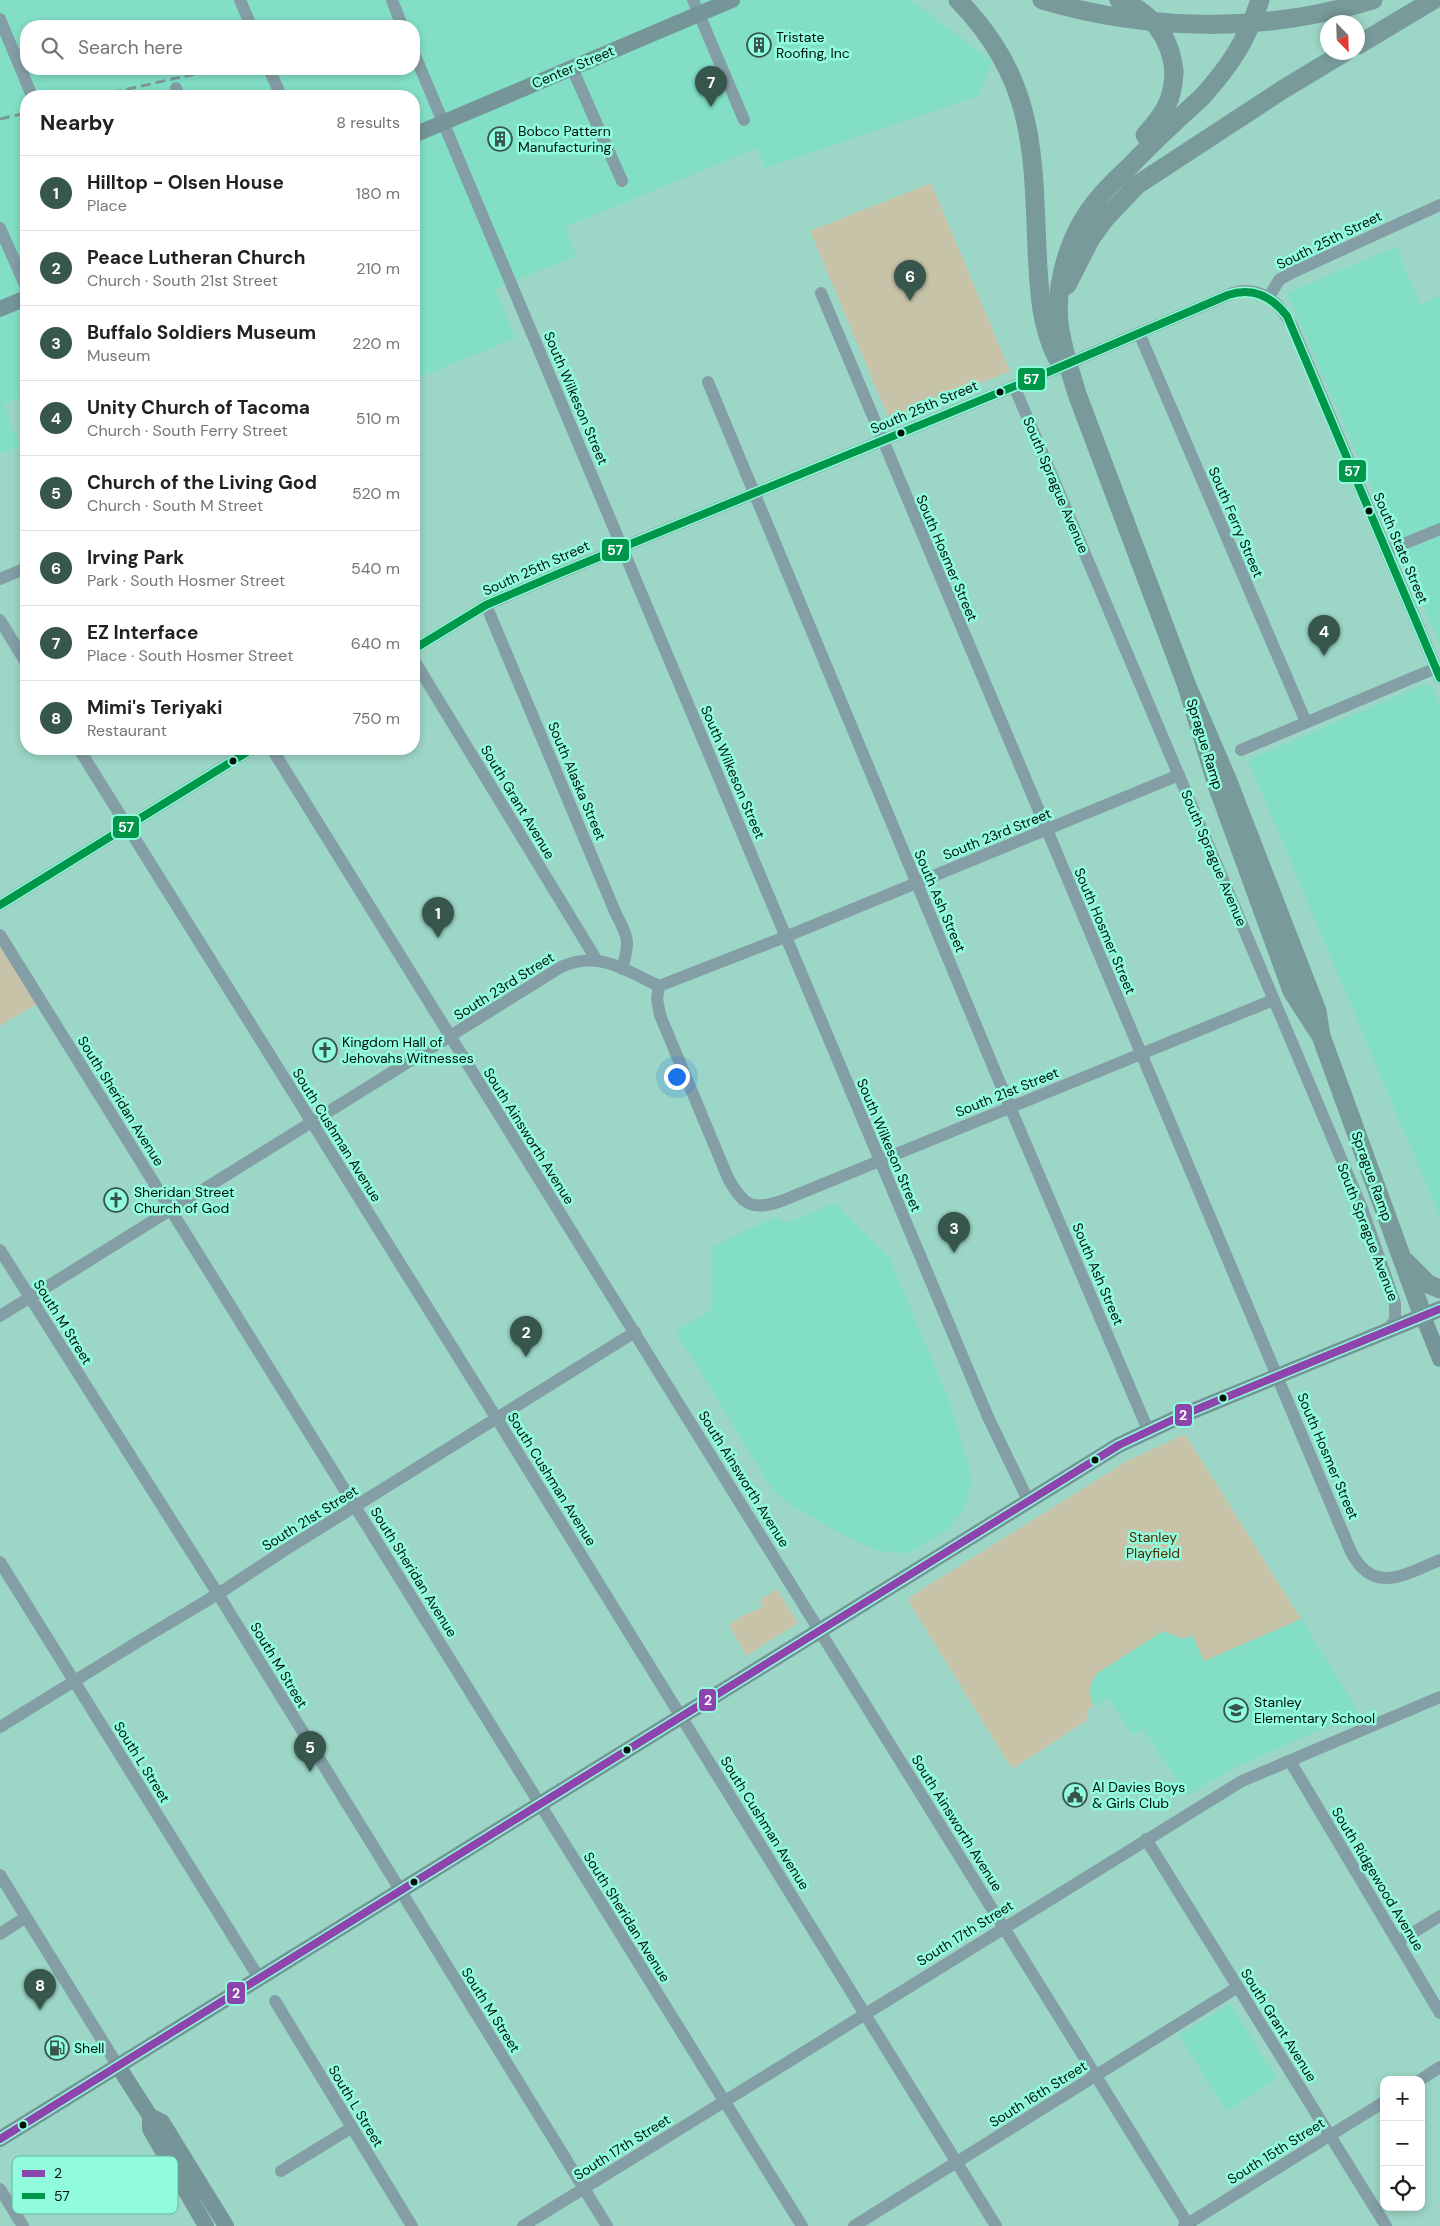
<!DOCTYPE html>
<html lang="en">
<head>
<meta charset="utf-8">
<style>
	:root { --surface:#fff; --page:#f6f6f6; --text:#202124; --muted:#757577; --line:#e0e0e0; --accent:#37564c }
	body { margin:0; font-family:"DM Sans",sans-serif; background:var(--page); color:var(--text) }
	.controls { position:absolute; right:15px; bottom:15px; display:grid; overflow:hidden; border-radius:10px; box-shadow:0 2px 8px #0003 }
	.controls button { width:45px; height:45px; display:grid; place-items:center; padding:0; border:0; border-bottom:1px solid var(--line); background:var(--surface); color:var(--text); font:25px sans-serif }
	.compass { position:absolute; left:1320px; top:15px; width:45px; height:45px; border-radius:50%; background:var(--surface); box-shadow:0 2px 8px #0003; rotate:157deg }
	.you { position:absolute; left:676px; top:1076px; width:18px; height:18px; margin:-12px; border:4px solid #fff; border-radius:50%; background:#1a73e8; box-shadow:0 0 0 8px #1a73e833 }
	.badge { display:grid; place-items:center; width:32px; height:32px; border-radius:50%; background:var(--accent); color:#fff; font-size:16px; font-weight:700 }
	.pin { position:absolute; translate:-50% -41px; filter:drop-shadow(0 1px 2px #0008) }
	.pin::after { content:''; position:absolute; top:26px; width:18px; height:15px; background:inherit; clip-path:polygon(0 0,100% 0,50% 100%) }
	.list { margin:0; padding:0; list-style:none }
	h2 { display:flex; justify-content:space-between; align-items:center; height:65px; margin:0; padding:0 20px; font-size:21px }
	h2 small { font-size:16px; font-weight:400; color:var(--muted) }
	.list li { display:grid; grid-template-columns:32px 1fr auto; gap:15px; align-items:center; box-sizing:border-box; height:75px; padding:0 20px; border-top:1px solid var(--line) }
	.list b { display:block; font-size:19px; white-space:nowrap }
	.list p { margin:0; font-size:16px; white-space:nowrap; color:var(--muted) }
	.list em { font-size:16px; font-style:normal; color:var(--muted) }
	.icon { flex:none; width:28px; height:28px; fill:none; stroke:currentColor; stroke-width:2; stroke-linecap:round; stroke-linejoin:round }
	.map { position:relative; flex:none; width:1440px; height:2226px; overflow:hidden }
	.search { position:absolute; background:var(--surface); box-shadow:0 2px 8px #0003; left:20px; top:20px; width:400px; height:55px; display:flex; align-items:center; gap:12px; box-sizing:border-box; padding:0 18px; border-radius:20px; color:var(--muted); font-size:19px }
	.panel { position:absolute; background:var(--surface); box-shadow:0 2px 8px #0003; left:20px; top:90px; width:400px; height:665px; border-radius:20px }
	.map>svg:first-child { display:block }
	.built { fill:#82dfc6; fill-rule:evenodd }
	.green { fill:#c7c3a8 }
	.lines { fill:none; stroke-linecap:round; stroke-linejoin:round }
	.minor { stroke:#849ea5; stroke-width:12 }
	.major { stroke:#759598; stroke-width:16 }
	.highway { stroke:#789a9b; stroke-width:19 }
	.tram { stroke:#799a98; stroke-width:1 }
	.rail { stroke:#799a98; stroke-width:3; stroke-dasharray:10 5; stroke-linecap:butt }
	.minor-bridge { stroke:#849ea5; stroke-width:12 }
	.highway-bridge { stroke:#789a9b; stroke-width:19 }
	.bus-1-casing { stroke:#90fcdd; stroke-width:11 }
	.bus-2-casing { stroke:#90fcdd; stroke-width:11 }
	.bus-1 { stroke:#8e44ad; stroke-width:8 }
	.bus-2 { stroke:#00974a; stroke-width:8 }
	.bus-dot { fill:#00110b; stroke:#90fcdd; stroke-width:2 }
	.labels { text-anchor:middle; stroke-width:5; stroke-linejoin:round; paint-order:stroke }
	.poi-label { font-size:14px; fill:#00110b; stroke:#90fcdd; text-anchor:start }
	.street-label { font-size:14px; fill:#00110b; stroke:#90fcdd }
	.park-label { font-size:14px; fill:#572700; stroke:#90fcdd }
	.key { fill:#90fcdd; stroke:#65b69e; stroke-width:1 }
	.key-label { font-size:14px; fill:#00110b }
	.line-badge { stroke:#90fcdd; stroke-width:2 }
	.badge-label { font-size:14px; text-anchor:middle; font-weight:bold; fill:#fff }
</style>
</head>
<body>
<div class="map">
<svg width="1440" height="2226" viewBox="0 0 1440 2226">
	<rect width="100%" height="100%" fill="#9cd6c6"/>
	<g class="built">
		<path d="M0,0h911l81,61 -14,35 -213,72 -8,-20 -192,79 11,29 -81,33 20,49 -101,42v-284h-388v299l-23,9 17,42 -20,8zM26,26h388v43h-388z"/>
		<path d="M1396,247l24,58 20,-9v348l-153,-351z"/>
		<path d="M1423,685h8l9,22v510l-192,-457z"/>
		<path d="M835,1203l54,54 60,143 20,68 2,16 -7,24 -15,21 -40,24 -30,-2 -33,-15 -52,-29 -20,-15 -98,-160 36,-23 -1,-62 65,-30 12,6z"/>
		<path d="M1301,1619l58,94 -126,55 -46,28 -44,-68 -10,7 -25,-37 -15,8 -4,-17 7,-15 67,-43 20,8 9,-5 13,27z"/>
		<path d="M1230,2003l47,76 -51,32 -47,-76z"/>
	</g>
	<g class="green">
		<path d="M931,183l79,188 -120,50 -80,-190z"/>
		<path d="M0,943l37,61 -37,22z"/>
		<path d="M1185,1434l116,185 -97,42 -12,-26 -9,4 -20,-8 -67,43 -7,15 4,17 -5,4 -2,11 -74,48 -103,-167 1,-5 217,-136z"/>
		<path d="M777,1589l21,34 -52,33 -17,-31 11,-8 23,-10 -3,-7z"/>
	</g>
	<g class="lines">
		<g class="minor">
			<path d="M240,0l11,26"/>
			<path d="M392,0l10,26"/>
			<path d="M693,0l51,120"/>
			<path d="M0,19l32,77"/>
			<path d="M414,53l574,1364 40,83"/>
			<path d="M572,68l50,113"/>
			<path d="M269,69l12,27"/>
			<path d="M176,88l3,8"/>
			<path d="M0,228l26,59"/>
			<path d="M821,293l530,1259c23,44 54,22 89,8"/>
			<path d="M1269,297l10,-17 12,-7 149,-68"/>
			<path d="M1139,333l167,389"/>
			<path d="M1095,352l138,-59c28,-8 47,10 59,33l148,352"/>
			<path d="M708,382l302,725 138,323"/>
			<path d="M1014,386l348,822 33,95v17l-9,12"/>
			<path d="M1386,551l54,-22"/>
			<path d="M0,579l26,-11"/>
			<path d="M486,605l130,309c13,24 14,28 6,55"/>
			<path d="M0,620l26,43"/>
			<path d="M414,649l72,-44 74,-32 472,-194"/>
			<path d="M414,660l182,299"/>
			<path d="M79,749l418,670 499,807"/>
			<path d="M272,749l917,1477"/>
			<path d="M1241,750l195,-82"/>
			<path d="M0,905l252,-156"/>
			<path d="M0,935l802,1291"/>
			<path d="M659,986l-2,13 3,16 68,163c16,29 25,33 56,22l489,-200"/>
			<path d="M659,986l126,-49 394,-162"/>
			<path d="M0,1250l218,344 389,632"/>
			<path d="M0,1316l561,-349c37,-17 64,3 98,19"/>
			<path d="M0,1562l259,416"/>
			<path d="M0,1727l144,-89 74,-44 67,-44 350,-218"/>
			<path d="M1290,1761l150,252"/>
			<path d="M1146,1839l240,387"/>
			<path d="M0,1875l118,191"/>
			<path d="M0,1934l26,-17"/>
			<path d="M1398,1942l42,-26"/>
			<path d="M275,2001l137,225"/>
			<path d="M1420,2080l20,-13"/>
			<path d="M281,2171l70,-43"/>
			<path d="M0,2189l23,37"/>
			<path d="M523,2226l719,-445 198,-84"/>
			<path d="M854,2226l384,-239"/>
			<path d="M1184,2226l200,-124"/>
		</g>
		<g class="major">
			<path d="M414,135l318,-135"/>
			<path d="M0,309l26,-11"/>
			<path d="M1423,1316l17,43"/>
			<path d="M118,2066l32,50 12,6 64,104"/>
			<path d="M150,2116v13l56,97"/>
			<path d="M0,2139l1119,-694 64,-30 257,-106"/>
		</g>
		<g class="highway">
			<path d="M958,0c76,79 75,147 79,250 2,36 3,75 20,108"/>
			<path d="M1042,0c108,32 223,33 331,0"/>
			<path d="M1358,45l75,-45"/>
			<path d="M1145,135c19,-21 28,-34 29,-63"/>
			<path d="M1067,285l24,-47 14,-19 32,-34 145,-95 63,-38"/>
			<path d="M1187,686l-110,-292c-7,-24 -15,-46 -18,-71 -4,-42 11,-91 39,-124 10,-13 23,-24 35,-36 22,-23 45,-44 69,-66"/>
			<path d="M1321,1036l-29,-45 -75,-206 -30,-99 40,93 90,232 4,25 102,280"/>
			<path d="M1406,1262l22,22 12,5"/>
		</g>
		<g class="tram">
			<path d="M154,2123l46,76 23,27"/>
			<path d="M202,2209l10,17"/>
		</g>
		<g class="rail">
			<path d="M97,96l120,-27"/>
			<path d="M0,119l26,-6"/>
		</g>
		<path class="minor-bridge" d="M1032,379l63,-27"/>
		<g class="highway-bridge">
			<path d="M1119,0c33,12 52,38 55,72"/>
			<path d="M1202,97c28,-31 45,-57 58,-97"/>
		</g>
		<g class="bus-1-casing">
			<path id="bus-1" d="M0,2139l1119,-694 64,-30 257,-106"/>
		</g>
		<g class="bus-2-casing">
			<g id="bus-2">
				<path d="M414,649l72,-44 74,-32 472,-194 196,-84c25,-8 43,1 59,21l153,362"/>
				<path d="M0,905l252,-156"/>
			</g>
		</g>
		<use href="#bus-1" class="bus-1"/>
		<use href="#bus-2" class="bus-2"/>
	</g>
	<defs>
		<g id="building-ring" transform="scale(1.25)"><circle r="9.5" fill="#90fcdd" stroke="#37564c" stroke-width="1.5"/><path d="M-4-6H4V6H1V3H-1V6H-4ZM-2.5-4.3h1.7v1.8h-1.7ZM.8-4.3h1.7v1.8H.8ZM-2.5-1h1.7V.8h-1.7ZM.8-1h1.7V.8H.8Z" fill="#37564c"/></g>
		<g id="church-ring" transform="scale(1.25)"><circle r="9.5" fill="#90fcdd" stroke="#37564c" stroke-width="1.5"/><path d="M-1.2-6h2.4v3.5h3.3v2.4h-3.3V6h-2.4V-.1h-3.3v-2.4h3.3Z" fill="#37564c"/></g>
		<g id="school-ring" transform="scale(1.25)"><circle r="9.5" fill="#90fcdd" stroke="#37564c" stroke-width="1.5"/><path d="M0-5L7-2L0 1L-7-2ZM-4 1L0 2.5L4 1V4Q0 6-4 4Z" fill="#37564c"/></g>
		<g id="civic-ring" transform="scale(1.25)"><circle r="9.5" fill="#90fcdd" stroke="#37564c" stroke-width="1.5"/><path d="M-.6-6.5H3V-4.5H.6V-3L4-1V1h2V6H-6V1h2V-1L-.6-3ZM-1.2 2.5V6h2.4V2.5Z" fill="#37564c"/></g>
		<g id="fuel-ring" transform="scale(1.25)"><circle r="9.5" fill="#90fcdd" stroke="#37564c" stroke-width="1.5"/><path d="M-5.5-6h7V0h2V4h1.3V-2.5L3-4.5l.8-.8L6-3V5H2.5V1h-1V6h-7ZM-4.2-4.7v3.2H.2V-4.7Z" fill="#37564c"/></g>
	</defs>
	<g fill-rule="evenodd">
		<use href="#building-ring" x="759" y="45"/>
		<use href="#building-ring" x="500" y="139"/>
		<use href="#church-ring" x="325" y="1050"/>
		<use href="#church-ring" x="116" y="1200"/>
		<use href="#school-ring" x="1236" y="1710"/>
		<use href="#civic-ring" x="1075" y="1795"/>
		<use href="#fuel-ring" x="57" y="2048"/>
	</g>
	<g class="bus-dot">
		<circle cx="1000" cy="392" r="4.5"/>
		<circle cx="901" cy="433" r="4.5"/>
		<circle cx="1369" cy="511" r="4.5"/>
		<circle cx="233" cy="761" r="4.5"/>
		<circle cx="1223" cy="1398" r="4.5"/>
		<circle cx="1095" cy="1460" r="4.5"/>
		<circle cx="627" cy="1750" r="4.5"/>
		<circle cx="414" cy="1882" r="4.5"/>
		<circle cx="23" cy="2125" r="4.5"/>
	</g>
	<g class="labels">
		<g class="poi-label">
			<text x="776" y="42">Tristate<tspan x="776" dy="16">Roofing, Inc</tspan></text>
			<text x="518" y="136">Bobco Pattern<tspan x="518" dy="16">Manufacturing</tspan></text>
			<text x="342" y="1047">Kingdom Hall of<tspan x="342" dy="16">Jehovahs Witnesses</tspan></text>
			<text x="134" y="1197">Sheridan Street<tspan x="134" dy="16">Church of God</tspan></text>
			<text x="1254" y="1707">Stanley<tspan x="1254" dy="16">Elementary School</tspan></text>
			<text x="1092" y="1792">Al Davies Boys<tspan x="1092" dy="16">&amp; Girls Club</tspan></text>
			<text x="74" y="2053">Shell</text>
		</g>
		<g class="street-label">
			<text transform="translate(573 67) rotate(-23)" y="5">Center Street</text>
			<text transform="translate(1329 240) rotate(-26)" y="5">South 25th Street</text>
			<text transform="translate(576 398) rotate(67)" y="5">South Wilkeson Street</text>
			<text transform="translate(924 407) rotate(-23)" y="5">South 25th Street</text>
			<text transform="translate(1056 485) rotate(67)" y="5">South Sprague Avenue</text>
			<text transform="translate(1236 522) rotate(67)" y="5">South Ferry Street</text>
			<text transform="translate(1401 548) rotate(67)" y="5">South State Street</text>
			<text transform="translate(947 558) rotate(67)" y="5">South Hosmer Street</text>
			<text transform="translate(536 568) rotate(-24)" y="5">South 25th Street</text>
			<text transform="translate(1205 744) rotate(73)" y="5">Sprague Ramp</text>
			<text transform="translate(733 772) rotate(67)" y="5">South Wilkeson Street</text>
			<text transform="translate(577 781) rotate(67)" y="5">South Alaska Street</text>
			<text transform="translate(518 802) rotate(59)" y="5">South Grant Avenue</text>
			<text transform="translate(997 834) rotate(-22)" y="5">South 23rd Street</text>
			<text transform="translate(1214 858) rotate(67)" y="5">South Sprague Avenue</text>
			<text transform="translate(940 901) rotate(67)" y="5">South Ash Street</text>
			<text transform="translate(1105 931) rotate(67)" y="5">South Hosmer Street</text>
			<text transform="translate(504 986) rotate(-32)" y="5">South 23rd Street</text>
			<text transform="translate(1007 1092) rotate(-22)" y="5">South 21st Street</text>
			<text transform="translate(121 1101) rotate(58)" y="5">South Sheridan Avenue</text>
			<text transform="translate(337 1135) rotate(58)" y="5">South Cushman Avenue</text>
			<text transform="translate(529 1136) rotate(58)" y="5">South Ainsworth Avenue</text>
			<text transform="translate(889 1145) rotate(67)" y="5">South Wilkeson Street</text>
			<text transform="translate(1372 1176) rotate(70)" y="5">Sprague Ramp</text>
			<text transform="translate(1368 1232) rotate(69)" y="5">South Sprague Avenue</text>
			<text transform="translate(1098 1274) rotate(67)" y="5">South Ash Street</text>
			<text transform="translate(63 1322) rotate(58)" y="5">South M Street</text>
			<text transform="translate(1328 1456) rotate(67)" y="5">South Hosmer Street</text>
			<text transform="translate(552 1479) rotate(58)" y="5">South Cushman Avenue</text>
			<text transform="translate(744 1479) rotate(58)" y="5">South Ainsworth Avenue</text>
			<text transform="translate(310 1518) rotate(-32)" y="5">South 21st Street</text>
			<text transform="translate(414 1572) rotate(58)" y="5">South Sheridan Avenue</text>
			<text transform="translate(279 1665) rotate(59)" y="5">South M Street</text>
			<text transform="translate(142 1762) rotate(58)" y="5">South L Street</text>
			<text transform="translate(765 1823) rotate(58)" y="5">South Cushman Avenue</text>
			<text transform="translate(957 1823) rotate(58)" y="5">South Ainsworth Avenue</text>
			<text transform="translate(1378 1879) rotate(59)" y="5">South Ridgewood Avenue</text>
			<text transform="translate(627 1917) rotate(58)" y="5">South Sheridan Avenue</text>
			<text transform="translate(965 1933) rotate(-32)" y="5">South 17th Street</text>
			<text transform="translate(491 2010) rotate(58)" y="5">South M Street</text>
			<text transform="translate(1279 2025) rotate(58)" y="5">South Grant Avenue</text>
			<text transform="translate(1038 2094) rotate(-32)" y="5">South 16th Street</text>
			<text transform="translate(356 2106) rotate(59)" y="5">South L Street</text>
			<text transform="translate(622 2147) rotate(-32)" y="5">South 17th Street</text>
			<text transform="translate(1276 2151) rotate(-32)" y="5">South 15th Street</text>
		</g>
		<g class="park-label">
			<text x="1153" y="1542">Stanley<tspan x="1153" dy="16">Playfield</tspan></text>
		</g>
	</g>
	<rect x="12" y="2156" width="166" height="58" rx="8" class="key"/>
	<rect x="22" y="2170" width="23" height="7" fill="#8e44ad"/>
	<rect x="22" y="2193" width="23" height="6" fill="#00974a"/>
	<g class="key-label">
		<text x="54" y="2178">2</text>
		<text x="54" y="2201">57</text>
	</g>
	<g class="line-badge">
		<rect x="1017" y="367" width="29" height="24" rx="5" fill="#00974a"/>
		<rect x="1338" y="459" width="29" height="24" rx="5" fill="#00974a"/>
		<rect x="601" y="538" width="29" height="24" rx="5" fill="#00974a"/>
		<rect x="112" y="815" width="28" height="24" rx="5" fill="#00974a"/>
		<rect x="1174" y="1403" width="19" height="24" rx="5" fill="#8e44ad"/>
		<rect x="698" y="1688" width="19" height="24" rx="5" fill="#8e44ad"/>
		<rect x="226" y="1981" width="20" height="24" rx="5" fill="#8e44ad"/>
	</g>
	<g class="badge-label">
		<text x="1031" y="384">57</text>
		<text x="1352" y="476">57</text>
		<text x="615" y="555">57</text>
		<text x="126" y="832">57</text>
		<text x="1183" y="1420">2</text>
		<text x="708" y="1705">2</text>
		<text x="236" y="1998">2</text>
	</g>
</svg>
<div class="controls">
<button>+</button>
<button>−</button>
<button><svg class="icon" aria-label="locate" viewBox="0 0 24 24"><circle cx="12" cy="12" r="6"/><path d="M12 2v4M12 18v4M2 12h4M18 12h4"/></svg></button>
</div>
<svg class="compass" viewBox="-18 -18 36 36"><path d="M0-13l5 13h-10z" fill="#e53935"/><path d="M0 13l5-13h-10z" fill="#757577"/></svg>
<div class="you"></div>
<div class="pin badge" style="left:438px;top:938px">1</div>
<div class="pin badge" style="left:526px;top:1357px">2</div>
<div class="pin badge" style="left:954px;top:1253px">3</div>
<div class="pin badge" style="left:1324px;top:656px">4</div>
<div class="pin badge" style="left:310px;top:1772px">5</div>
<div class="pin badge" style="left:910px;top:301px">6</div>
<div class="pin badge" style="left:711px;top:107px">7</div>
<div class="pin badge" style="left:40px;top:2010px">8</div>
<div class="search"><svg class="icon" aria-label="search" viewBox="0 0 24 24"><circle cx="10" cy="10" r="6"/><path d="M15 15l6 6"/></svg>Search here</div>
<section class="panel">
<h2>Nearby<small>8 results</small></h2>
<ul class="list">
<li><span class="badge">1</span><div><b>Hilltop - Olsen House</b><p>Place</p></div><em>180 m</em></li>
<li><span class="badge">2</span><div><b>Peace Lutheran Church</b><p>Church · South 21st Street</p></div><em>210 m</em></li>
<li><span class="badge">3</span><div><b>Buffalo Soldiers Museum</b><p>Museum</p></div><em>220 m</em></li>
<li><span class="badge">4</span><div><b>Unity Church of Tacoma</b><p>Church · South Ferry Street</p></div><em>510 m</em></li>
<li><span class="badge">5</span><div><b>Church of the Living God</b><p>Church · South M Street</p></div><em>520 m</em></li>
<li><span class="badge">6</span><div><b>Irving Park</b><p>Park · South Hosmer Street</p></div><em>540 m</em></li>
<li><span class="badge">7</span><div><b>EZ Interface</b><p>Place · South Hosmer Street</p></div><em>640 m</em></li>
<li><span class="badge">8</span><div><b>Mimi's Teriyaki</b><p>Restaurant</p></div><em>750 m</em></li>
</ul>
</section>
</div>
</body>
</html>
